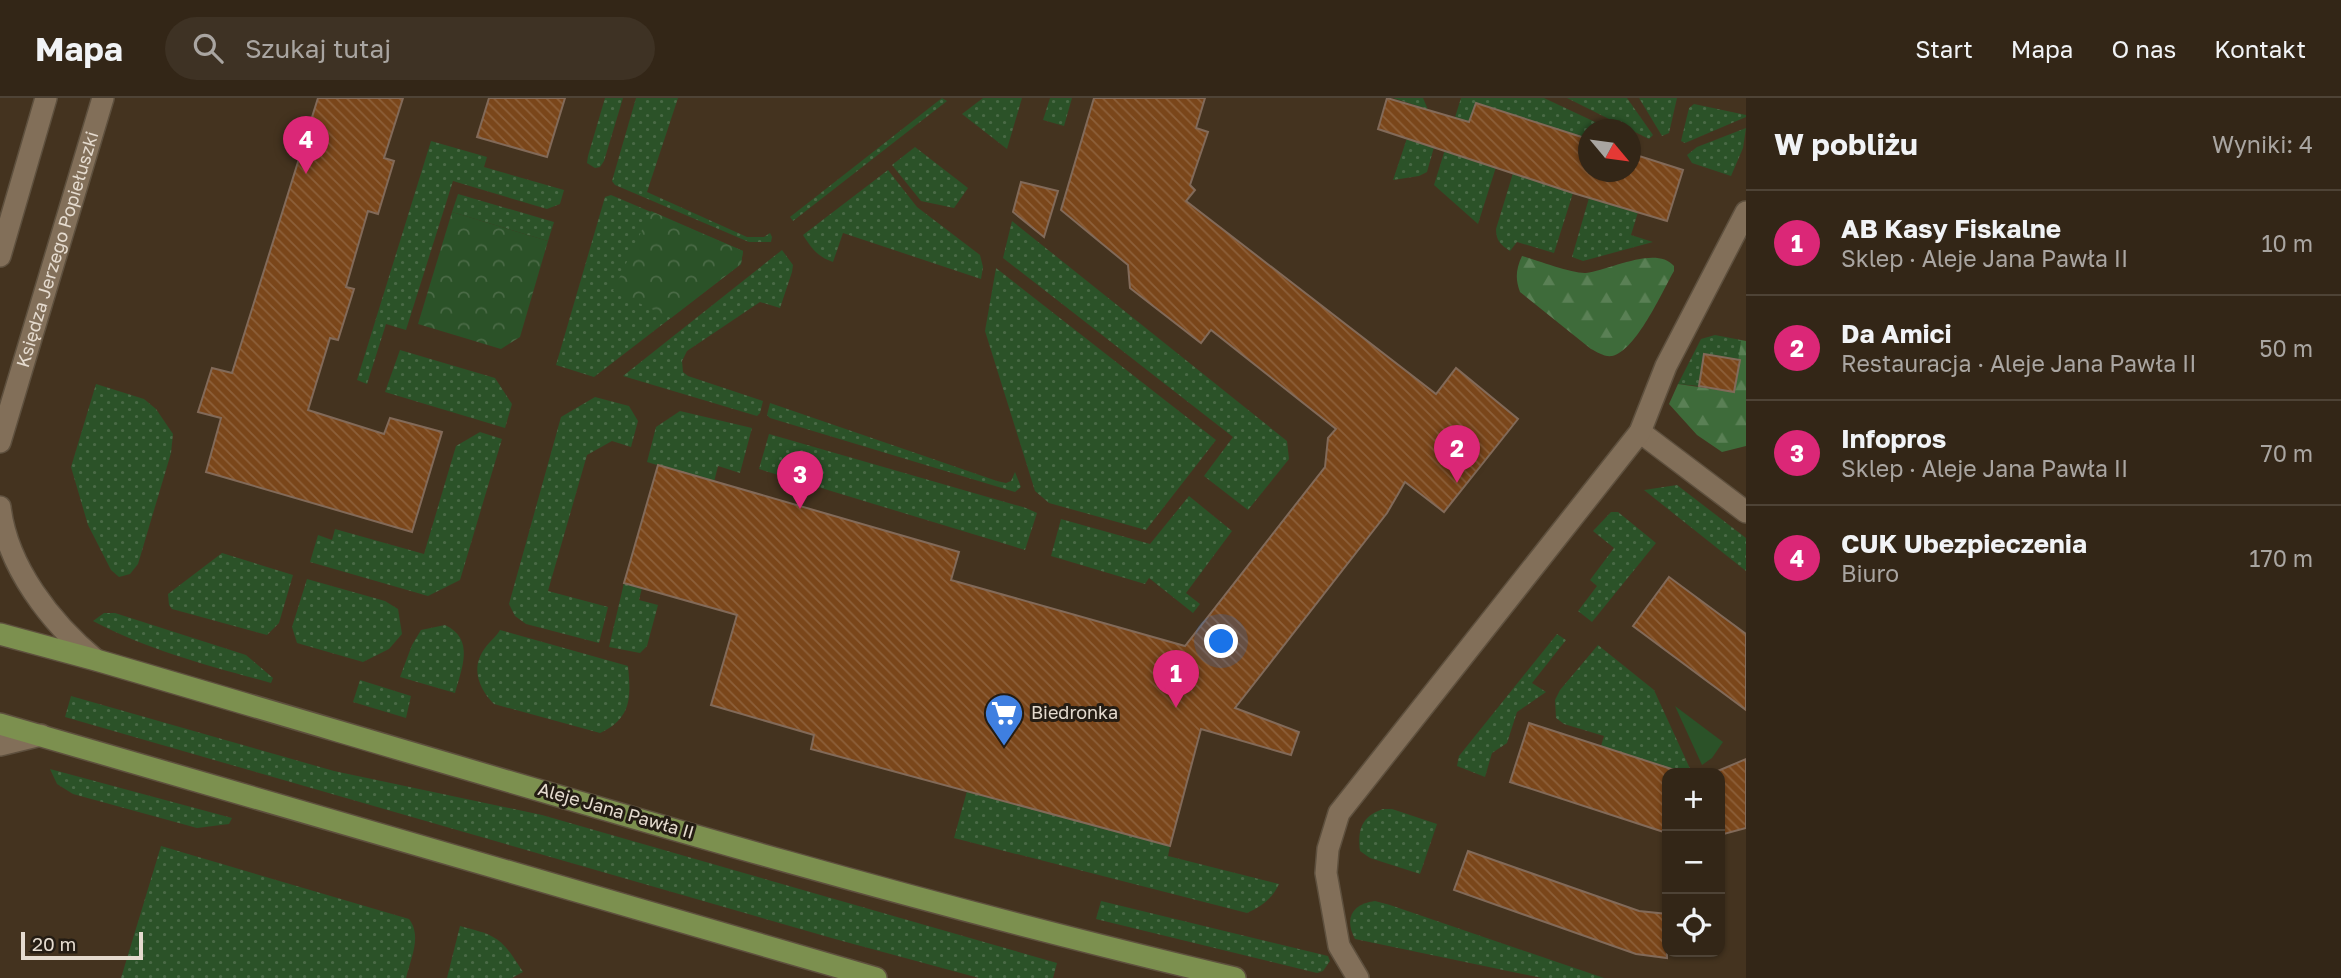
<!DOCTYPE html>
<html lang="pl">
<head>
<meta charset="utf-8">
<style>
	:root { --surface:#332617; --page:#3e3224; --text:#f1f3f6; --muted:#a9a5a1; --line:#4e4336; --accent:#db2777 }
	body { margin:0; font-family:"Golos Text",sans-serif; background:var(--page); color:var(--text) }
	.controls { position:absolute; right:21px; bottom:21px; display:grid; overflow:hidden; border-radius:14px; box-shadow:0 2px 5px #0004 }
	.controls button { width:63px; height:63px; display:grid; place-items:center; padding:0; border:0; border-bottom:2px solid var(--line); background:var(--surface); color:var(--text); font:35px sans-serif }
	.compass { position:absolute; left:1578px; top:21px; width:63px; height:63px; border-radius:50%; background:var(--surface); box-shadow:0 2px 5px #0004; rotate:119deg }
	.scale { position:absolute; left:21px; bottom:18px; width:122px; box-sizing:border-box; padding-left:7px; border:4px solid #e5dbcf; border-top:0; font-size:19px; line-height:24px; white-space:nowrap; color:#e5dbcf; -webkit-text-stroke:5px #241c13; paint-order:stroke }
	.you { position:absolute; left:1222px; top:544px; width:24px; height:24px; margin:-18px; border:5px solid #fff; border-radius:50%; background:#1a73e8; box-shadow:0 0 0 10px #1a73e833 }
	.badge { display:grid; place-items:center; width:46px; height:46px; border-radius:50%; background:var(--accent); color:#fff; font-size:23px; font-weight:700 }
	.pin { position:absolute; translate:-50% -58px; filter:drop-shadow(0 2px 4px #0008) }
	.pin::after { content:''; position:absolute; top:37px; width:24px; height:21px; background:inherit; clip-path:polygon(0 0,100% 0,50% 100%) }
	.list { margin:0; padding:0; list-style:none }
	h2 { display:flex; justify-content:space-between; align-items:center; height:91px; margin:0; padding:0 28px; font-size:30px }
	h2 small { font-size:23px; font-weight:400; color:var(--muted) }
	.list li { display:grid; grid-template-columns:46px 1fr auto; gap:21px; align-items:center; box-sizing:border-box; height:105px; padding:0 28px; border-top:2px solid var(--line) }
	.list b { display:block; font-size:26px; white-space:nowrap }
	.list p { margin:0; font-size:23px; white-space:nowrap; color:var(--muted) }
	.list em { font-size:23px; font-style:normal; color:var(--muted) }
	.icon { flex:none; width:38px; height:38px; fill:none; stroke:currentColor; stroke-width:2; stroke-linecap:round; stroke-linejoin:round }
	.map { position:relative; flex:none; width:1746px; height:880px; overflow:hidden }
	header { display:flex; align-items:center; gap:42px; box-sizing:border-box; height:98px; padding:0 35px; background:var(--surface); border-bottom:2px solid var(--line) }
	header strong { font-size:33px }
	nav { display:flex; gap:38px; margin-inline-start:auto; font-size:24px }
	.search { width:490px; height:63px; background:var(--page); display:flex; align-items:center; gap:18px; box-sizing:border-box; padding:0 24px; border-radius:38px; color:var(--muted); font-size:26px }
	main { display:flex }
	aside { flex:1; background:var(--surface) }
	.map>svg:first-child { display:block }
	.grass { fill:url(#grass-dots) }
	.forest { fill:url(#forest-firs) }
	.park { fill:url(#park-crowns) }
	.garden { fill:#2b5228 }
	.building { fill:url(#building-back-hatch); stroke:#826a59; stroke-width:2 }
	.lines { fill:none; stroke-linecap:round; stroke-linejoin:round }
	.minor-casing { stroke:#5e503e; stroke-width:24 }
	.major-casing { stroke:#5e503e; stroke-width:24 }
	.minor { stroke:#826f59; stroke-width:21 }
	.major { stroke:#7c904f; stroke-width:21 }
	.labels { text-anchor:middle; stroke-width:6; stroke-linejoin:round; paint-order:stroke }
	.street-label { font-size:18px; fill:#e5dbcf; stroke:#241c13 }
	.poi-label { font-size:18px; fill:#e5dbcf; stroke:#241c13; text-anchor:start }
</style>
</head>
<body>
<header>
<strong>Mapa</strong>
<div class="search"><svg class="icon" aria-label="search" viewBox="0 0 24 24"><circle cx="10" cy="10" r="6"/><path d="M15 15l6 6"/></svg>Szukaj tutaj</div>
<nav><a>Start</a><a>Mapa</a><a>O nas</a><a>Kontakt</a></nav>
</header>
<main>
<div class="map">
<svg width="1746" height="880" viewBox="0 0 1746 880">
	<defs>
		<pattern id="grass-dots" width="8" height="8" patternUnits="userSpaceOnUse" patternTransform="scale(1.75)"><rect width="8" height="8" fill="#2b5228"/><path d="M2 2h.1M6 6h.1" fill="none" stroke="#4a6a46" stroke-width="1.8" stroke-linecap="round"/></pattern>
		<pattern id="forest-firs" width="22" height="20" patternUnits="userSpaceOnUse" patternTransform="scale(1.75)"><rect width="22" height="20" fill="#3e6b3a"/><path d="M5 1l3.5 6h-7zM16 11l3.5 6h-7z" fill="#5a8055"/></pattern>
		<pattern id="park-crowns" width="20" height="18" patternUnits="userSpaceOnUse" patternTransform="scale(1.75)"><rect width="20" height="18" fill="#2b5228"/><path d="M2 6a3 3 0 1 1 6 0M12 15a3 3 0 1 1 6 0" fill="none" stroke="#4a6a46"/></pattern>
		<pattern id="building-back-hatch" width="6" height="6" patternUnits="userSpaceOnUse" patternTransform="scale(1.75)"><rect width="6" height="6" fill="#7a461a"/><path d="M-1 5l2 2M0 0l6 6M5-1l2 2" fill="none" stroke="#8d603a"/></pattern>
	</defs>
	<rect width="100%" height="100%" fill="#44331f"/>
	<g class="grass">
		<path d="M605,0h18l-19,63 -4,6 -5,1 -8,-5 1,-7z"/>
		<path d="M636,0h42l-31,94 100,45h17l6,-4 2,4 -1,5h-22l-134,-57 -3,-4z"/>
		<path d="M942,0l5,3 -154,120 -3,-4z"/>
		<path d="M983,0h39l-15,51 -45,-35z"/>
		<path d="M1050,0h22l-8,28 -21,-6z"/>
		<path d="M1393,0h30l15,35 -11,39 -8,4 -26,4 14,-42 8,2 9,-32z"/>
		<path d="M1461,0h83l66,31 -22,1v10l-112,-37 -18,51 38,13 -18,57 -44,-39z"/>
		<path d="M1567,0h60l26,37 -4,4z"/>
		<path d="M1639,0h38l-8,35 -7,3z"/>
		<path d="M1694,6l52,11v2l-61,26 -4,-2 8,-33z"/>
		<path d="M1746,30l-3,20 -12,28 -39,-13 -5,-8 10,-8z"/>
		<path d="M431,43l56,16 -3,10 80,23 -4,14 -13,5 -94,-28 -47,149 -20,-6 -19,60 -10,-4z"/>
		<path d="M915,49l53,41 -14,20 -33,-7 -29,-36z"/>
		<path d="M888,72l29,37 63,48 3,12 -2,12 -138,-46 -10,29c-15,-5 -21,-13 -30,-27z"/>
		<path d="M1513,75l60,20 -19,60 -37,-11 -7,9c-9,-6 -14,-10 -14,-22z"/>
		<path d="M458,96l96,28 -6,19 -96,-29z"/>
		<path d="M611,97l132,56 -2,13 -147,113 -38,-12 49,-168z"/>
		<path d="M1589,100l49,14 -7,23 22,7 -70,19 -11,-4z"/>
		<path d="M1012,123l275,220 2,18 -41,51 -44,-34 29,-39 -230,-179z"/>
		<path d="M782,152l11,15 -1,7 -12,36 -20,-6 -73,49 -5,10 1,11 5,4 75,25 -3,12 -3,3 -134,-40z"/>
		<path d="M996,170l220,172 -70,90 -97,-27 -14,-12 -50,-160z"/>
		<path d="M1715,237l26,5 -1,20 -36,-6 -5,32 -21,-2 23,-45z"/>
		<path d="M400,252l95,28 17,26 -7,24 -120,-36z"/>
		<path d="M96,286l48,15 12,10 17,25 -2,19 -33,111 -8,10 -11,3 -8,-7 -23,-45 -17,-58z"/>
		<path d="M595,299l34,9 9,15 -7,26 -19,-6 -25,14 -39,136 60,16 -9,36 -73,-19 -11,-8 -6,-12 52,-187z"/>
		<path d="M770,305l227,78 9,2 5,-2 4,-9 6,15 -6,5 -245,-74 -3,-3z"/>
		<path d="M680,313l72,17 -12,45 -22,-7 -4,16 -67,-20 9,-35z"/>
		<path d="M480,334l22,7 -42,141 -32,16 -118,-34 8,-27 14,5 3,-11 89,25 32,-108z"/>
		<path d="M769,336l257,74 11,5 -12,37 -266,-81z"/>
		<path d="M1677,387l69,53v33l-102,-81z"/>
		<path d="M1189,398l43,35 -46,62 14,11 -7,9 -44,-35 -4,6 -94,-28 10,-37 89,25z"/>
		<path d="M1611,414h7l38,31 -64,79 -14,-11 19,-25 -7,-6 24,-32 -21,-17z"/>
		<path d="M222,455l71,22 -14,48 -12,12 -95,-26 -3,-4 -1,-11z"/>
		<path d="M307,481l78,22 13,8 4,25 -13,15 -26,13 -66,-19 -5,-16z"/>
		<path d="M624,485l18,5 -3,12 19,5 -11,41 -7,7 -31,-6z"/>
		<path d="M104,515h11l131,42 27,23 -2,5c-61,-17 -121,-32 -178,-62z"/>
		<path d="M445,527c30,14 17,43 10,68l-55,-16 12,-32 9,-15z"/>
		<path d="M500,532l128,36c3,31 4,52 -28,67l-106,-29c-15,-15 -24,-36 -9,-56 5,-7 11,-11 15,-18z"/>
		<path d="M1557,536l9,6 -34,43 14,9 -29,20 -10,31 -15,10 -7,24 -28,-11 2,-10z"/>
		<path d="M1598,547l56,45 38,83h-8l-83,-27 3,-10 -40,-12 -8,-6 -1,-18 5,-10z"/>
		<path d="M360,582l51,16 -5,22 -53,-16z"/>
		<path d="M71,598l263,75 208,44 515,148 -4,15h-74l-144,-39 -770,-222z"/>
		<path d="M50,671l182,49 -3,6 -32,4 -124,-34 -16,-10z"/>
		<path d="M967,693l203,55 -2,10 111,28c-7,15 -18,23 -32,29l-293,-75z"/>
		<path d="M1383,711h9l45,15 -17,50 -50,-16 -10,-7c-3,-21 2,-35 23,-42z"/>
		<path d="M161,748l248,73c13,17 2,39 -3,59h-285z"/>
		<path d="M1101,803l227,55 2,5 -7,10 -6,2 -221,-54z"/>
		<path d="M1375,803l15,4 214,73h-62l-187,-39c-11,-21 -3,-35 20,-38z"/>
		<path d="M460,828c39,10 41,12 63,46l-11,6h-65z"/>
	</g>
	<g class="forest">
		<path d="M1522,158c14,4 51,18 64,17 24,-3 70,-28 88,-7v5c-12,21 -38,80 -62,85 -8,1 -15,-4 -21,-7l-71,-57c-5,-13 -4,-23 2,-36z"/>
		<path d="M1741,242l5,1v105l-24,6 -25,-17 -28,-31 9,-20 56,8z"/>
	</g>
	<g class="park">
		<path d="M651,113l92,40 -2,13 -70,54 -58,-27z"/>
		<path d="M452,114l96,29 -28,96 -19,12 -83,-25z"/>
	</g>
	<path class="garden" d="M1675,608l48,36 -11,16 -10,7z"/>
	<g class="building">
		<path d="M318,0h85l-19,60 10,3 -16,53 -10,-3 -22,76 8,2 -16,51 -8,-2 -22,72 76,24 6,-16 52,14 -30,100 -206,-60 15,-54 -23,-6 14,-44 20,5z"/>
		<path d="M489,0h76l-18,59 -70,-20z"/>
		<path d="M1094,0h111l-9,30 12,4 -18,53 5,5 -9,11 250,193 20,-26 62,51 -74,93 -39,-30 -18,31 -152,195 64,24 -8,23 -90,-26 -31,117 -359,-97 3,-14 -103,-30 26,-90 -113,-32 34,-118 301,87 -8,28 234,66 140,-179 3,-29 8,-9 -125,-99 -10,13 -71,-55 -2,-23 -67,-55z"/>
		<path d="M1387,0l82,24 7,-19 112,36v33h42v-19l53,17 -16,51 -94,-28 -195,-64z"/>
		<path d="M1021,84l37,9 -14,46 -31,-25z"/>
		<path d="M1704,256l36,6 -6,32 -35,-6z"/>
		<path d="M1669,479l77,57v76l-113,-84z"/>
		<path d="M1529,625l155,50h-17v60l-157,-51z"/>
		<path d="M1746,661v69l-26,7v-62h-7z"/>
		<path d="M1468,753l171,60 28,3v44l-31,-4 -182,-64z"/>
	</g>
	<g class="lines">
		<g class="minor-casing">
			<g id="minor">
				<path d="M0,158l46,-158"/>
				<path d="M1640,334l106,80"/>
				<path id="s1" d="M0,344l103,-344"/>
				<path d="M0,409c7,60 51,116 96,153"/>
				<path d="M0,647l41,-10"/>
				<path d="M1358,880l-19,-32 -13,-73 2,-24 11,-36 301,-381 26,-66 80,-154"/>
			</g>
		</g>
		<g class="major-casing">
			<g id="major">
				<path d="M0,536l96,26c378,110 755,228 1139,318"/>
				<path d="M0,626l876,254"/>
			</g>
		</g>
		<use href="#minor" class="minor"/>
		<use href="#major" class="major"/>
	</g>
	<defs>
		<g id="supermarket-pin" transform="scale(2.0125)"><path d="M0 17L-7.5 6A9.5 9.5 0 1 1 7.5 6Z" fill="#3f7fe0" stroke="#241c13"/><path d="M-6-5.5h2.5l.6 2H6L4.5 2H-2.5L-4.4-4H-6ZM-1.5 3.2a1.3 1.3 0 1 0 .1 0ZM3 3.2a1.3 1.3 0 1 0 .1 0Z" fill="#fff"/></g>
	</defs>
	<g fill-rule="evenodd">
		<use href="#supermarket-pin" x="1004" y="615"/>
	</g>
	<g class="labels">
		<g class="street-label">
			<text dy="6" stroke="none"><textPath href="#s1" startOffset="201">Księdza Jerzego Popiełuszki</textPath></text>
			<text transform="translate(616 713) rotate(16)" y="6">Aleje Jana Pawła II</text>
		</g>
		<g class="poi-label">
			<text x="1031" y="621">Biedronka</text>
		</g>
	</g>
</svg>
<div class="controls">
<button>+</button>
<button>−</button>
<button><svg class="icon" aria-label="locate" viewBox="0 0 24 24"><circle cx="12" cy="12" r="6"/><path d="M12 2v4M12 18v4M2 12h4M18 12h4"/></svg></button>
</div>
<svg class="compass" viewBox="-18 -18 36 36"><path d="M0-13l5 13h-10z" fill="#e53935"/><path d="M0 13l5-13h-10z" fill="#a9a5a1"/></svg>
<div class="scale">20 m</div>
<div class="you"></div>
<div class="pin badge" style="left:1176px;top:610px">1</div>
<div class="pin badge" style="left:1457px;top:385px">2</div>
<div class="pin badge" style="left:800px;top:411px">3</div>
<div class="pin badge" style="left:306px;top:76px">4</div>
</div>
<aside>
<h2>W pobliżu<small>Wyniki: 4</small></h2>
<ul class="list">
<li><span class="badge">1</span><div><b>AB Kasy Fiskalne</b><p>Sklep · Aleje Jana Pawła II</p></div><em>10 m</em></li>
<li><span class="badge">2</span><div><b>Da Amici</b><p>Restauracja · Aleje Jana Pawła II</p></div><em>50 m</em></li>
<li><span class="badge">3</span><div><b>Infopros</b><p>Sklep · Aleje Jana Pawła II</p></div><em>70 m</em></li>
<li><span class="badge">4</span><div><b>CUK Ubezpieczenia</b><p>Biuro</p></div><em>170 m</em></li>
</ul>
</aside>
</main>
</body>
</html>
